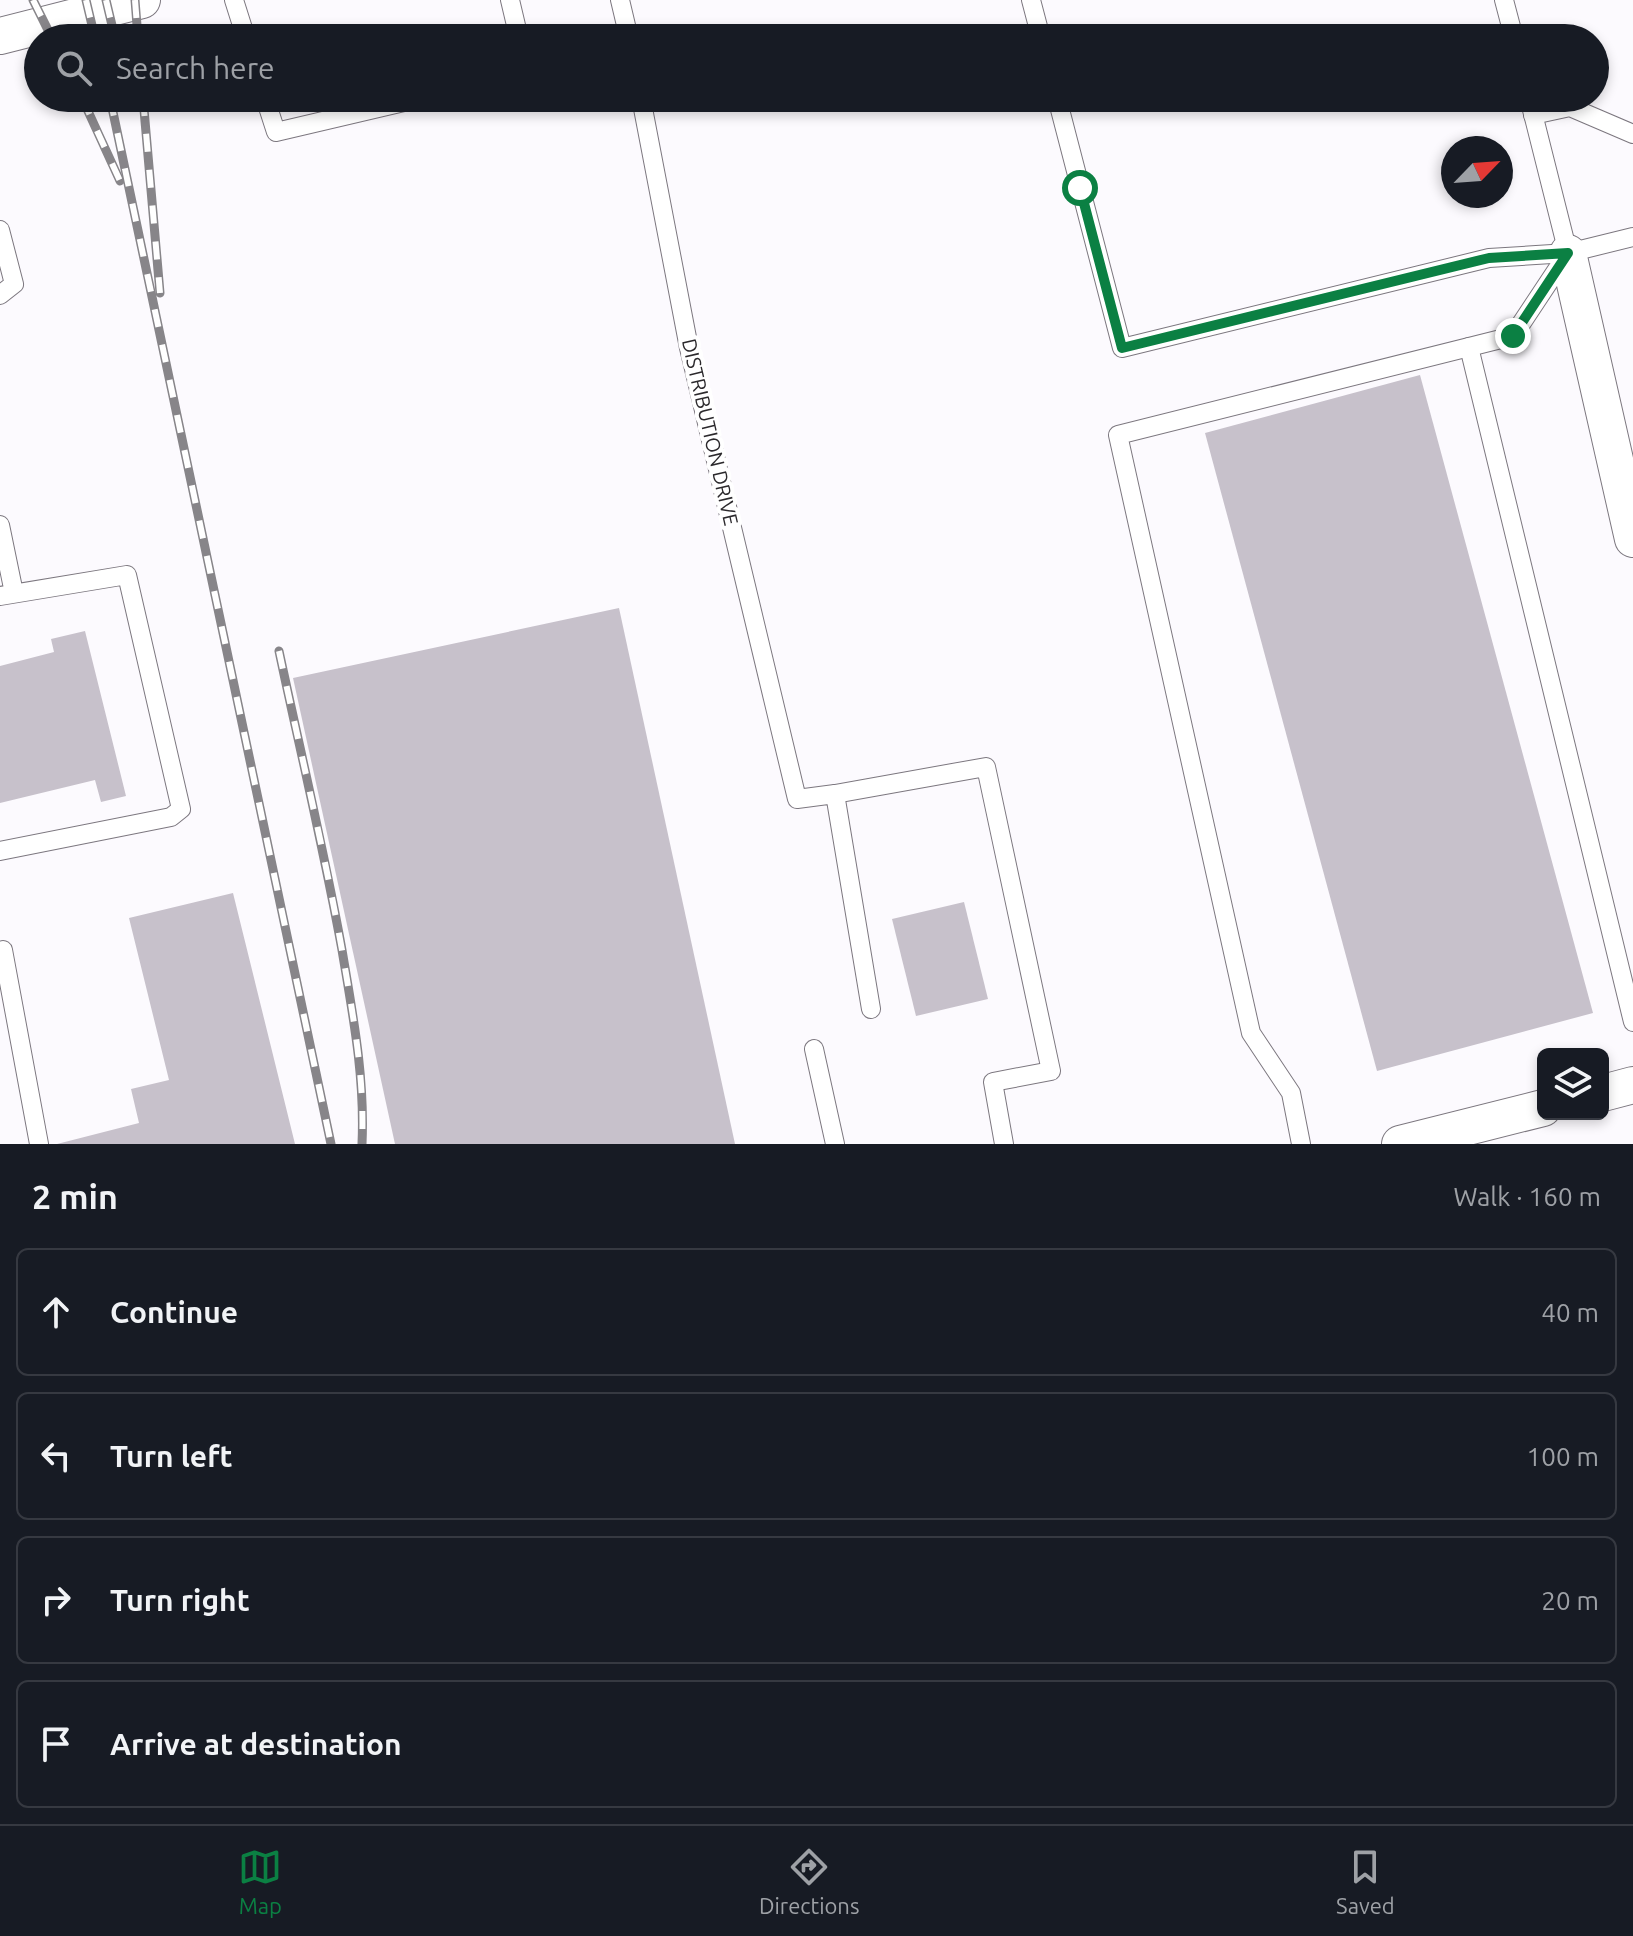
<!DOCTYPE html>
<html lang="en">
<head>
<meta charset="utf-8">
<style>
	:root { --surface:#171b24; --page:#20242c; --text:#f1f3f6; --muted:#9ea1a6; --line:#363941; --accent:#0b8043 }
	body { margin:0; font-family:Ubuntu,sans-serif; background:var(--page); color:var(--text) }
	.controls { position:absolute; right:24px; bottom:24px; display:grid; overflow:hidden; border-radius:12px; box-shadow:0 4px 12px #0003 }
	.controls button { width:72px; height:72px; display:grid; place-items:center; padding:0; border:0; border-bottom:2px solid var(--line); background:var(--surface); color:var(--text); font:40px sans-serif }
	.compass { position:absolute; left:1441px; top:136px; width:72px; height:72px; border-radius:50%; background:var(--surface); box-shadow:0 4px 12px #0003; rotate:65deg }
	.stop { position:absolute; width:24px; height:24px; margin:-18px; border:6px solid #0b8043; border-radius:50%; background:#fff }
	.stop.end { background:#0b8043; border-color:#fff; box-shadow:0 2px 8px #0008 }
	.list { margin:0; padding:0; list-style:none }
	h2 { display:flex; justify-content:space-between; align-items:center; height:104px; margin:0; padding:0 32px; font-size:34px }
	h2 small { font-size:26px; font-weight:400; color:var(--muted) }
	.list li { display:grid; grid-template-columns:52px 1fr auto; gap:24px; align-items:center; box-sizing:border-box; height:128px; margin:0 16px 16px; padding:0 16px; border:2px solid var(--line); border-radius:12px }
	.list b { display:block; font-size:30px; white-space:nowrap }
	.list em { font-size:26px; font-style:normal; color:var(--muted) }
	.icon { flex:none; width:44px; height:44px; fill:none; stroke:currentColor; stroke-width:2; stroke-linecap:round; stroke-linejoin:round }
	.map { position:relative; flex:none; width:1633px; height:1144px; overflow:hidden }
	.search { position:absolute; background:var(--surface); box-shadow:0 4px 12px #0003; left:24px; right:24px; top:24px; height:88px; display:flex; align-items:center; gap:20px; box-sizing:border-box; padding:0 28px; border-radius:44px; color:var(--muted); font-size:30px }
	.sheet { height:680px; background:var(--surface) }
	nav { display:flex; justify-content:space-around; align-items:center; box-sizing:border-box; height:112px; border-top:2px solid var(--line); background:var(--surface); font-size:22px; color:var(--muted) }
	nav a { display:grid; justify-items:center; gap:4px }
	nav .on { color:var(--accent) }
	.map>svg:first-child { display:block }
	.building { fill:#c7c1cb }
	.lines { fill:none; stroke-linecap:round; stroke-linejoin:round }
	.service-casing { stroke:#7c777f; stroke-width:20 }
	.minor-casing { stroke:#7c777f; stroke-width:38 }
	.service { stroke:#fff; stroke-width:18 }
	.minor { stroke:#fff; stroke-width:36 }
	.rail-casing { stroke:#878589; stroke-width:9 }
	.rail { stroke:#fff; stroke-width:6; stroke-dasharray:18; stroke-linecap:butt }
	.route { stroke:#0b8043; stroke-width:10 }
	.labels { text-anchor:middle; stroke-width:8; stroke-linejoin:round; paint-order:stroke }
	.street-label { font-size:20px; fill:#2b292c; stroke:#fff }
</style>
</head>
<body>
<div class="map">
<svg width="1633" height="1144" viewBox="0 0 1633 1144">
	<rect width="100%" height="100%" fill="#fcfafe"/>
	<g class="building">
		<path d="M1420,375l173,638 -216,58 -172,-638z"/>
		<path d="M619,608l116,536h-340l-102,-466z"/>
		<path d="M85,631l41,165 -25,6 -6,-22 -95,23v-137l54,-14 -3,-13z"/>
		<path d="M233,893l62,251h-238l82,-21 -8,-34 38,-9 -40,-162z"/>
		<path d="M964,902l24,97 -72,17 -24,-97z"/>
	</g>
	<g class="lines">
		<g class="service-casing">
			<g id="service">
				<path d="M234,0l12,38"/>
				<path d="M510,0l9,38"/>
				<path d="M620,0l9,38"/>
				<path d="M1031,0l10,38"/>
				<path d="M1504,0l10,38"/>
				<path d="M265,98l11,34 145,-34"/>
				<path d="M641,98l48,250 108,451 38,-5 36,215"/>
				<path d="M1057,98l65,250 367,-90 79,-5 65,-16"/>
				<path d="M1533,115l37,-8 63,27"/>
				<path d="M0,230l14,54 -14,11"/>
				<path d="M1469,347l164,675"/>
				<path d="M0,525l14,68"/>
				<path d="M0,596l127,-21 54,234 -10,8 -171,34"/>
				<path d="M835,794l151,-27 65,304 -58,11 11,62"/>
				<path d="M3,950l36,194"/>
				<path d="M814,1049l21,95"/>
				<path d="M1301,1144l-10,-51 -40,-60 -133,-598 395,-99 55,-83 -39,-155"/>
			</g>
		</g>
		<g class="minor-casing">
			<g id="minor">
				<path d="M0,36l142,-36"/>
				<path d="M1568,253l65,286"/>
				<path d="M1603,1093l30,-8"/>
				<path d="M1400,1144l143,-36"/>
			</g>
		</g>
		<use href="#service" class="service"/>
		<use href="#minor" class="minor"/>
		<g class="rail-casing">
			<g id="rail">
				<path d="M33,0l19,38"/>
				<path d="M86,0l9,38"/>
				<path d="M106,0l9,38"/>
				<path d="M135,0l3,38"/>
				<path d="M82,98l38,83"/>
				<path d="M110,98l221,1046"/>
				<path d="M143,98l17,195"/>
				<path d="M279,651c21,99 45,199 63,299 11,66 23,127 20,194"/>
			</g>
		</g>
		<use href="#rail" class="rail"/>
	</g>
	<g class="lines">
		<path class="route" d="M1080,188l42,160 367,-90 79,-5 -55,83"/>
	</g>
	<g class="labels">
		<g class="street-label">
			<text transform="translate(710 432) rotate(77)" y="7">DISTRIBUTION DRIVE</text>
		</g>
	</g>
</svg>
<div class="controls">
<button><svg class="icon" aria-label="layers" viewBox="0 0 24 24"><path d="M12 4l9 5-9 5-9-5zM3 14l9 5 9-5"/></svg></button>
</div>
<svg class="compass" viewBox="-18 -18 36 36"><path d="M0-13l5 13h-10z" fill="#e53935"/><path d="M0 13l5-13h-10z" fill="#9ea1a6"/></svg>
<div class="stop" style="left:1080px;top:188px"></div>
<div class="stop end" style="left:1513px;top:336px"></div>
<div class="search"><svg class="icon" aria-label="search" viewBox="0 0 24 24"><circle cx="10" cy="10" r="6"/><path d="M15 15l6 6"/></svg>Search here</div>
</div>
<section class="sheet">
<h2>2 min<small>Walk · 160 m</small></h2>
<ul class="list">
<li><svg class="icon" aria-label="ahead" viewBox="0 0 24 24"><path d="M12 20V5M6 11l6-6 6 6"/></svg><div><b>Continue</b></div><em>40 m</em></li>
<li><svg class="icon" aria-label="left" viewBox="0 0 24 24"><path d="M17 20v-9H6M10 6l-5 5 5 5"/></svg><div><b>Turn left</b></div><em>100 m</em></li>
<li><svg class="icon" aria-label="right" viewBox="0 0 24 24"><path d="M7 20v-9h11M14 6l5 5-5 5"/></svg><div><b>Turn right</b></div><em>20 m</em></li>
<li><svg class="icon" aria-label="arrive" viewBox="0 0 24 24"><path d="M6 21V4h12l-3 4 3 4H6"/></svg><div><b>Arrive at destination</b></div></li>
</ul>
</section>
<nav>
<a class="on"><svg class="icon" aria-label="map" viewBox="0 0 24 24"><path d="M3 6l6-2 6 2 6-2v14l-6 2-6-2-6 2zM9 4v14M15 6v14"/></svg>Map</a>
<a><svg class="icon" aria-label="directions" viewBox="0 0 24 24"><path d="M12 3l9 9-9 9-9-9zM9 14v-3h6M13 9l2 2-2 2"/></svg>Directions</a>
<a><svg class="icon" aria-label="saved" viewBox="0 0 24 24"><path d="M7 4h10v16l-5-4-5 4z"/></svg>Saved</a>
</nav>
</body>
</html>
